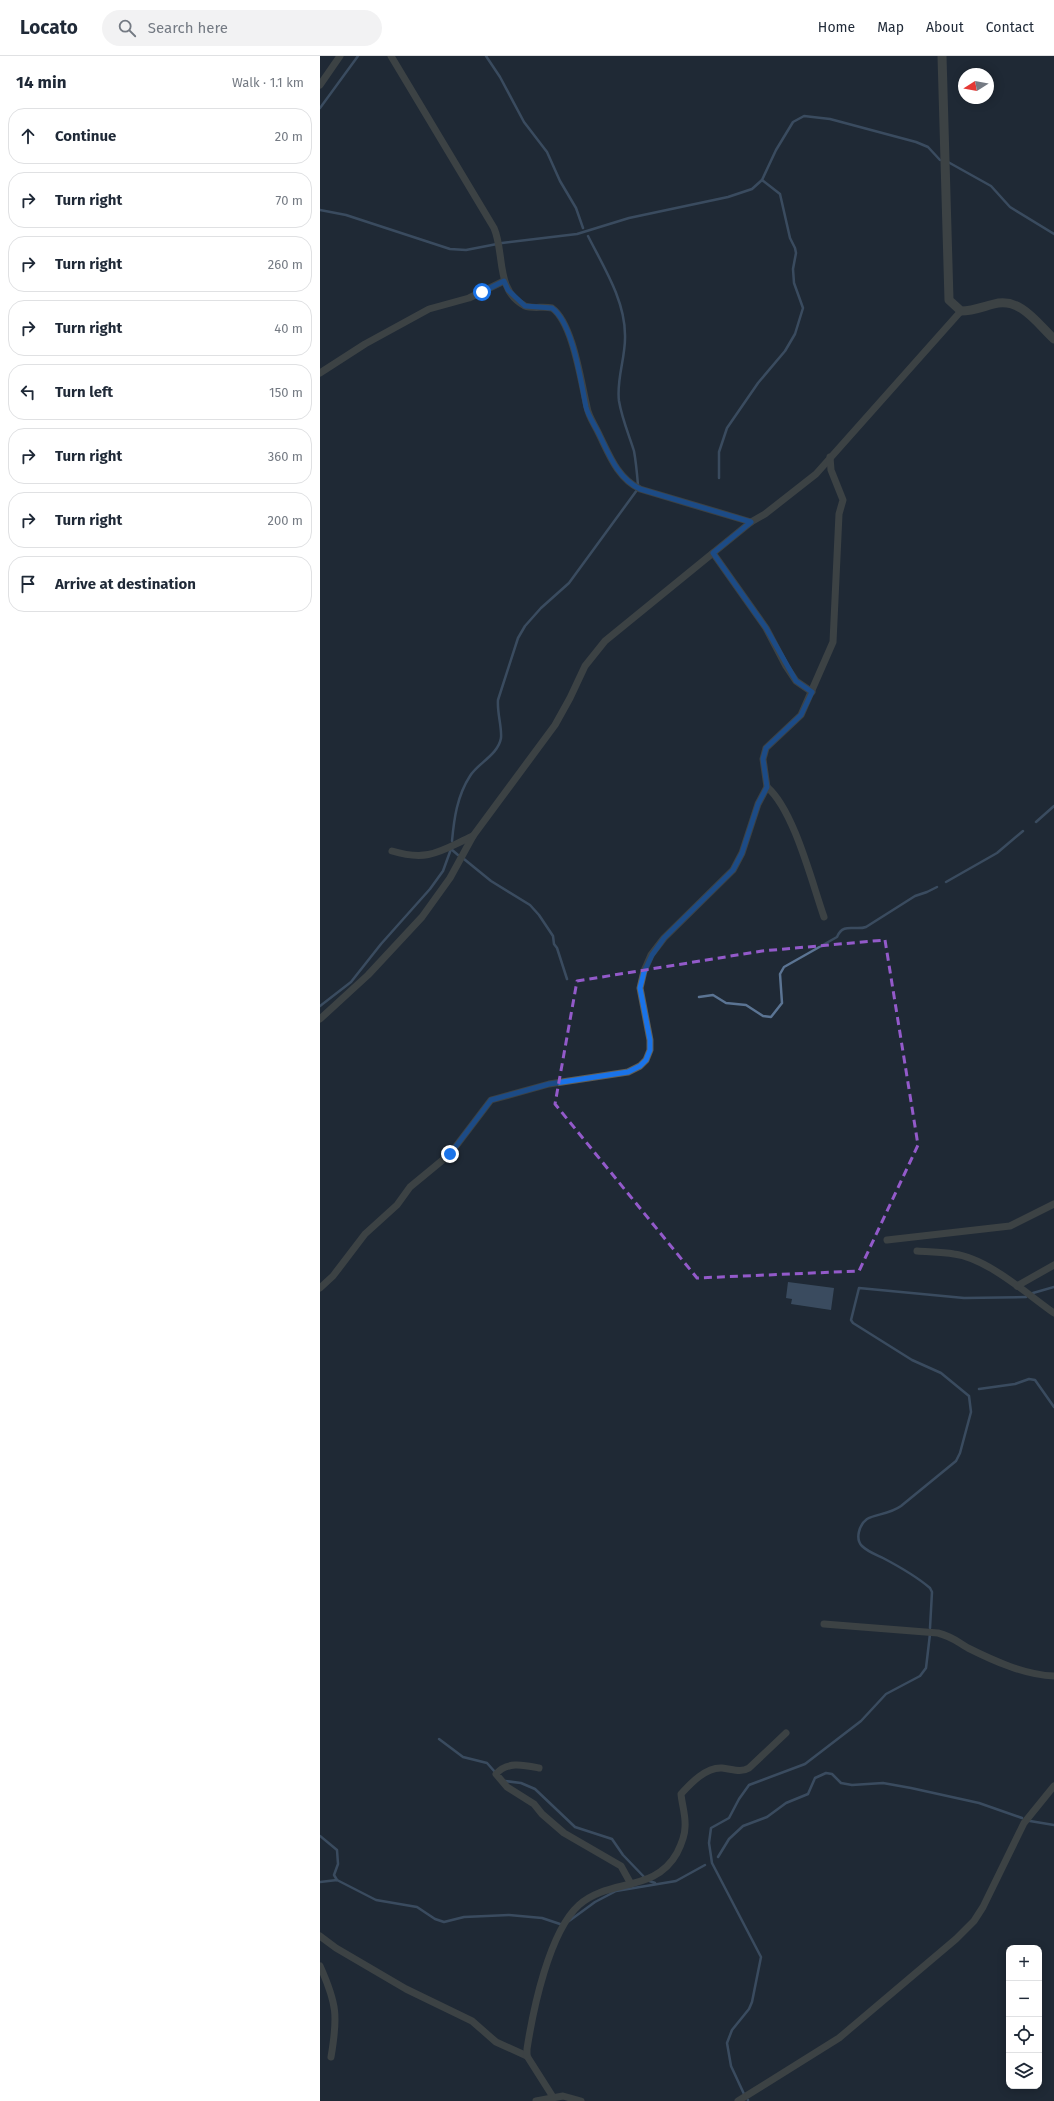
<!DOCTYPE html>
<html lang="en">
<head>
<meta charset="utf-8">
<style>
	:root { --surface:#fff; --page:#f2f2f3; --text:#1f2937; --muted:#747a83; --line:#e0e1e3 }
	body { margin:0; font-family:"Fira Sans",sans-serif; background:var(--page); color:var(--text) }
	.controls { position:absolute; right:12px; bottom:12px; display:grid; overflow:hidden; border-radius:8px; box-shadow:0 2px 10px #0003 }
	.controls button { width:36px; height:36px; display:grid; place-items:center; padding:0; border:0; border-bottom:1px solid var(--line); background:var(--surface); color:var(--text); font:20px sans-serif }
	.compass { position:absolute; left:638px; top:12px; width:36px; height:36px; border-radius:50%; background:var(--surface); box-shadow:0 2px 10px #0003; rotate:259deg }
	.stop { position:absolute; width:12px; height:12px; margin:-9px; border:3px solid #1a73e8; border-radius:50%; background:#fff }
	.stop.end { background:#1a73e8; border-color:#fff; box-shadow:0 1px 4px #0008 }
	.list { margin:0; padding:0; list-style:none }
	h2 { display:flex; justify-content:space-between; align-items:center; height:52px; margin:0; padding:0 16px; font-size:17px }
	h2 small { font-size:13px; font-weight:400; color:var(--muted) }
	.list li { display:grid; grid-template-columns:26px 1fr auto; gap:12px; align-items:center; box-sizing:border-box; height:56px; margin:0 8px 8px; padding:0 8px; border:1px solid var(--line); border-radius:16px }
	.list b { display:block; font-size:15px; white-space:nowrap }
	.list em { font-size:13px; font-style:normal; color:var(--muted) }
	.icon { flex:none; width:22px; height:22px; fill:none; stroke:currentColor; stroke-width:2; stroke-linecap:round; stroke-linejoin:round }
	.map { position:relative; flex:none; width:734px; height:2045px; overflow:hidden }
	header { display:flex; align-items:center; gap:24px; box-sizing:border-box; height:56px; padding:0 20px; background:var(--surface); border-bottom:1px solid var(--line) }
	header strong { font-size:19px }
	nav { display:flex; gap:22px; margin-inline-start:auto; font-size:14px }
	.search { width:280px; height:36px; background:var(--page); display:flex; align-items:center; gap:10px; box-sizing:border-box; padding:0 14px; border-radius:22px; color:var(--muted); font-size:15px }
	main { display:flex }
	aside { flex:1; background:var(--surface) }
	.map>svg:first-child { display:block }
	.water { fill:#5b7493 }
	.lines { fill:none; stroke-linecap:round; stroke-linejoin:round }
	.stream { stroke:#5b7493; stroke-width:2.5 }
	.minor { stroke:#605f58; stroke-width:7 }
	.tertiary { stroke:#605f58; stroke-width:9 }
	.route { stroke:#1a73e8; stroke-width:5 }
	.marked { fill:none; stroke:#935aca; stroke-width:3; stroke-dasharray:8 5; stroke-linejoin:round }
</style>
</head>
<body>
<header>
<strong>Locato</strong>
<div class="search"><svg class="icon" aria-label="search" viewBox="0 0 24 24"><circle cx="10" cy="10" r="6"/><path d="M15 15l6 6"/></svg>Search here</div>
<nav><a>Home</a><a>Map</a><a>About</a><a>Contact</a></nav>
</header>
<main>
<aside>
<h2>14 min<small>Walk · 1.1 km</small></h2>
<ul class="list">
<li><svg class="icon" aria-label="ahead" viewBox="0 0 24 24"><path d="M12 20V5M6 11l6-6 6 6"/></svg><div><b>Continue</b></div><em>20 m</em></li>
<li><svg class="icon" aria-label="right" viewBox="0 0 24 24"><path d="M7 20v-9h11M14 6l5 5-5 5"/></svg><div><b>Turn right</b></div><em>70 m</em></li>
<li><svg class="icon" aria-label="right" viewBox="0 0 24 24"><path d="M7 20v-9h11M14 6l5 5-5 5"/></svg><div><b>Turn right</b></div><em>260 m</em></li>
<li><svg class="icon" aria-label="right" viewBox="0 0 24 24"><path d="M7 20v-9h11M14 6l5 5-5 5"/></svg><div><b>Turn right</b></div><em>40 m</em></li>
<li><svg class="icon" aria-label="left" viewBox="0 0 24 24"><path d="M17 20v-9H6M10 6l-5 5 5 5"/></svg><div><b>Turn left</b></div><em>150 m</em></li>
<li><svg class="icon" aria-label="right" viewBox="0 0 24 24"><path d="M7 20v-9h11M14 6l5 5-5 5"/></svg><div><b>Turn right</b></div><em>360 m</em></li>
<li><svg class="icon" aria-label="right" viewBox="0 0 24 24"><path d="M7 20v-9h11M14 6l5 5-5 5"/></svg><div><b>Turn right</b></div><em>200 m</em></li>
<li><svg class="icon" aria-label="arrive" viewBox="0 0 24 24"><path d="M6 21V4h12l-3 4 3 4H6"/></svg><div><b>Arrive at destination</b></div></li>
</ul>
</aside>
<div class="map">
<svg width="734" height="2045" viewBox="0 0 734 2045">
	<rect width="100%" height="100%" fill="#1f2935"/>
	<path class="water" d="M468,1226l46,6 -3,22 -40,-6 1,-5 -6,-1z"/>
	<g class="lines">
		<g class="stream">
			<path d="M166,0l14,21 24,45 23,30 13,29 16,27 7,20"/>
			<path d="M0,52l38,-52"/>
			<path d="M628,106l43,24 19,21 44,27"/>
			<path d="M0,154l26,5 104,34 16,1 31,-6"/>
			<path d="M268,180c15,30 37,64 37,99 1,22 -9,44 -6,66 3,18 10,34 15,50 2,11 3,22 4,34"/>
			<path d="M182,187l75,-9 52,-16 99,-21 24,-8 10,-9 14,-30 17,-28 11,-6 26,3 86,23 12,5 12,13"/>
			<path d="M399,422v-26l8,-24 31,-45 27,-32 10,-17 8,-26 -9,-25 -1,-14 3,-16 -1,-5 -5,-10 -10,-44 -18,-14"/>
			<path d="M716,766l18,-16"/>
			<path d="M132,785c2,-22 5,-45 18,-65 8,-13 28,-21 31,-38 1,-11 -4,-25 -3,-38l20,-62 7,-12 16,-18 28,-25 68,-93"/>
			<path d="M131,793l7,6"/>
			<path d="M144,803l27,22 39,24 9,10 14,21 1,8 3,4 10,31"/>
			<path d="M626,826l51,-29 26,-22"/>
			<path d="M379,941l14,-2 13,8 20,2 17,11 8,1 11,-14 -2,-29 4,-7 53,-30c6,-15 18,-6 29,-10l49,-31 12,-4 10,-5"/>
			<path d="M0,950l31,-24 30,-38 49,-55 13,-18 8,-22"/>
			<path d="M713,1237l21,-6"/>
			<path d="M659,1333l36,-5 14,-5 6,1 19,27"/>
			<path d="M610,1572l2,-36 -2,-4c-14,-12 -30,-21 -47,-30 -6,-3 -15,-6 -21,-12 -7,-7 -3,-21 5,-27 9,-5 23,-5 34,-13l55,-45 4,-8 11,-41 -2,-16 -28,-23 -29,-13 -59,-37 -2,-3 8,-32 105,10 62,-1"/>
			<path d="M119,1683l24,18 24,6 8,9"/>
			<path d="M185,1725l16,2 14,6 40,38 37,12 11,16 24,25 8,3"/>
			<path d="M710,1765l24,4"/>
			<path d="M0,1780l17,14 1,14 -4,11 3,5"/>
			<path d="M398,1801l11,-18 14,-13 24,-9 19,-14 22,-9 7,-16 11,-5 6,1 9,9 11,2 31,-2 28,5 68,15 43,15"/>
			<path d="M0,1826l17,-2 39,20 41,7 18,12 9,3 20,-5 45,-2 33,3 21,7"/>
			<path d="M249,1865l26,-19 21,-11 60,-10 29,-16"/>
			<path d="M424,2038l-13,-28 -4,-23 5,-13 17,-21 3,-7 9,-45 -49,-94 -3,-20 2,-15 18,-10 10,-19 10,-14 56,-21 56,-43 25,-27 34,-18 6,-8 4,-34"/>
			<path d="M428,2044v1"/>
		</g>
		<g class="minor">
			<path d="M71,0l103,172c11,25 1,63 31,78 7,3 19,0 27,2 21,15 29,74 35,99 1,8 7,17 11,25 11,22 19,46 42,57l111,33"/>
			<path d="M0,29l20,-29"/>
			<path d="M0,317l45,-29 64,-35 40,-11 35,-17"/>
			<path d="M393,497l53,75 20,38 10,15 16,11"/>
			<path d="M447,731c27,23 45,96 57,130"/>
			<path d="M72,795c37,11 48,0 81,-15"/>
			<path d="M0,963l48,-44 54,-58 28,-39 23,-42 82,-111 15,-27 15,-32 20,-25 146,-119 14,-8 51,-40 145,-163"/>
			<path d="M567,1184l123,-14 44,-22"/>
			<path d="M597,1195c12,1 25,1 37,3 33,4 73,40 100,59"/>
			<path d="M697,1230l37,-21"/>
			<path d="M0,1232l13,-12 32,-42 32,-29 13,-18 40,-33 41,-54 58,-16 79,-12 12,-6 6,-6 4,-10v-10l-10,-52 4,-17 7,-16 13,-17 69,-68 9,-17 16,-49 9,-17 -4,-28 3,-11 35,-33 32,-73 6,-128 4,-14 -12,-30 -1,-13"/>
			<path d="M504,1568l114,9c15,4 18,8 30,15 26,13 57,27 86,28"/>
			<path d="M219,1712c-15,-3 -32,-7 -43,6l11,13 27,17 8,10 22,19 57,33 10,18"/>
			<path d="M0,1880l16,12 70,41 66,32 24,21 31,14"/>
			<path d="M0,1910c17,38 18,50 11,91"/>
			<path d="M233,2041l-26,-41v-7c6,-39 22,-117 52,-144 30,-27 76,-12 98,-52 4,-8 8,-17 8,-26 1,-11 -3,-22 -4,-33 10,-11 25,-27 41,-26 10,1 19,5 27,0l37,-35"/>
			<path d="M216,2045l27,-5 18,5"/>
			<path d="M418,2045l101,-63 117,-99 18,-18 9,-14 41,-84 30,-37"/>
		</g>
		<path class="tertiary" d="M622,0l7,244 12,11c12,0 21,-4 33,-7 26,-7 42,18 60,35"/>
	</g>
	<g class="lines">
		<path class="route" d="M130,1098l41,-54 58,-16 79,-12 12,-6 6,-6 4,-10v-10l-10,-52 4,-16 8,-17 12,-17 69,-68 9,-17 16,-49 9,-17 -4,-28 3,-11 35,-33 11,-23 -16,-11 -30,-53 -53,-75 38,-31 -111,-33c-23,-11 -31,-35 -42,-57 -4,-8 -10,-17 -12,-25 -5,-25 -13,-84 -34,-99l-27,-2 -17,-16 -4,-9 -22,11"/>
	</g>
	<path d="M0 0H734V2045H0ZM565,884l33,205 -59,126 -162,7 -142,-174 22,-123 185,-30z" fill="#1f2935" fill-opacity=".55" fill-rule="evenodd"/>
	<path class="marked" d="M565,884l33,205 -59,126 -162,7 -142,-174 22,-123 185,-30z"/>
</svg>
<div class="controls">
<button>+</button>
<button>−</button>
<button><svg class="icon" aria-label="locate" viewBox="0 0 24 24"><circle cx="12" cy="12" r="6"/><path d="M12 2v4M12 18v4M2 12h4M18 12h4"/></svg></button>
<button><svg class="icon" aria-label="layers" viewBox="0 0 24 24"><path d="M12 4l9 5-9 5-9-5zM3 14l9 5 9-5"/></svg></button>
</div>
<svg class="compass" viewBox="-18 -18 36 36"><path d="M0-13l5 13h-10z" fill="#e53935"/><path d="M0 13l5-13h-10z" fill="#747a83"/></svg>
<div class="stop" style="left:162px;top:236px"></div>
<div class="stop end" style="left:130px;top:1098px"></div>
</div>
</main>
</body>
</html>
